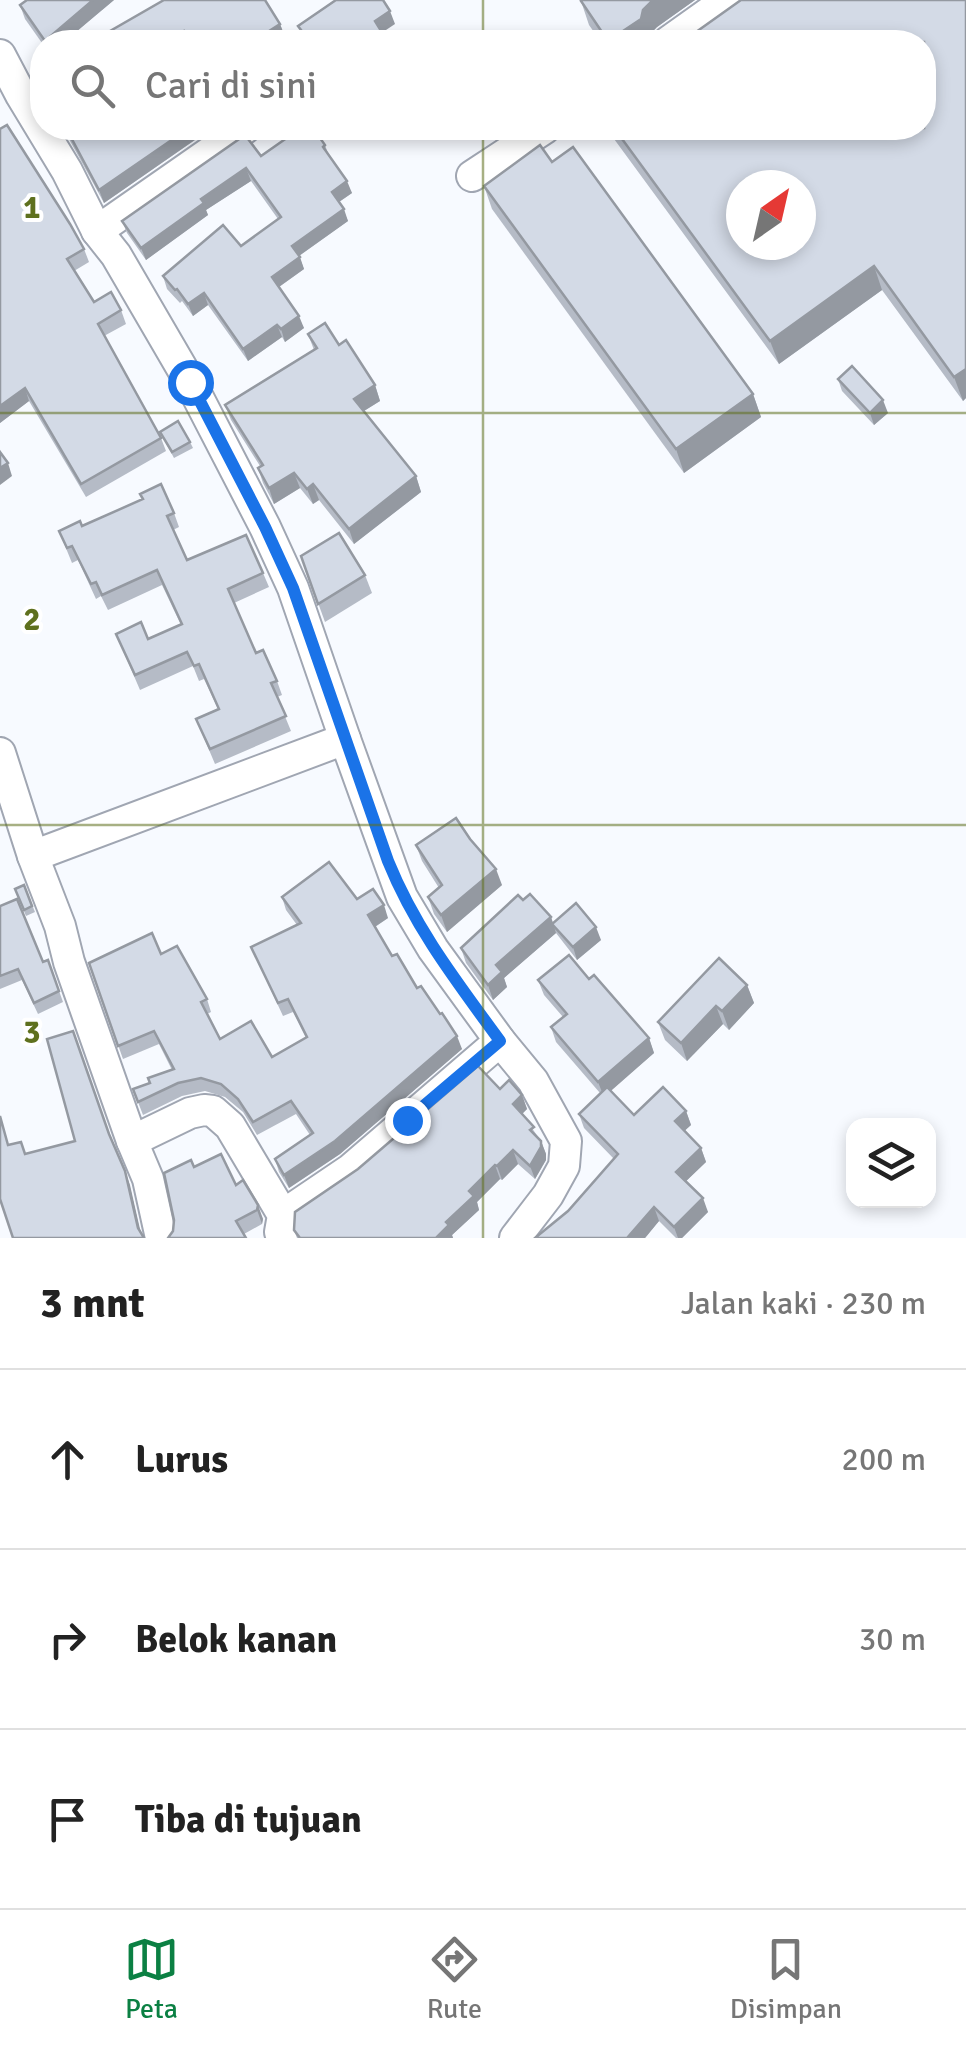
<!DOCTYPE html>
<html lang="id">
<head>
<meta charset="utf-8">
<style>
	:root { --surface:#fff; --page:#f2f2f2; --text:#222; --muted:#767676; --line:#e0e0e0; --accent:#0b8043 }
	body { margin:0; font-family:Signika,sans-serif; background:var(--page); color:var(--text) }
	.controls { position:absolute; right:30px; bottom:30px; display:grid; overflow:hidden; border-radius:20px; box-shadow:0 5px 15px #0003 }
	.controls button { width:90px; height:90px; display:grid; place-items:center; padding:0; border:0; border-bottom:2px solid var(--line); background:var(--surface); color:var(--text); font:50px sans-serif }
	.compass { position:absolute; left:726px; top:170px; width:90px; height:90px; border-radius:50%; background:var(--surface); box-shadow:0 5px 15px #0003; rotate:34deg }
	.stop { position:absolute; width:30px; height:30px; margin:-22px; border:8px solid #1a73e8; border-radius:50%; background:#fff }
	.stop.end { background:#1a73e8; border-color:#fff; box-shadow:0 2px 10px #0008 }
	.list { margin:0; padding:0; list-style:none }
	h2 { display:flex; justify-content:space-between; align-items:center; height:130px; margin:0; padding:0 40px; font-size:42px }
	h2 small { font-size:32px; font-weight:400; color:var(--muted) }
	.list li { display:grid; grid-template-columns:65px 1fr auto; gap:30px; align-items:center; box-sizing:border-box; height:180px; padding:0 40px; border-top:2px solid var(--line) }
	.list b { display:block; font-size:38px; white-space:nowrap }
	.list em { font-size:32px; font-style:normal; color:var(--muted) }
	.icon { flex:none; width:55px; height:55px; fill:none; stroke:currentColor; stroke-width:2; stroke-linecap:round; stroke-linejoin:round }
	.map { position:relative; flex:none; width:966px; height:1238px; overflow:hidden }
	.search { position:absolute; background:var(--surface); box-shadow:0 5px 15px #0003; left:30px; right:30px; top:30px; height:110px; display:flex; align-items:center; gap:25px; box-sizing:border-box; padding:0 35px; border-radius:40px; color:var(--muted); font-size:38px }
	.sheet { height:670px; background:var(--surface) }
	nav { display:flex; justify-content:space-around; align-items:center; box-sizing:border-box; height:140px; border-top:2px solid var(--line); background:var(--surface); font-size:28px; color:var(--muted) }
	nav a { display:grid; justify-items:center; gap:5px }
	nav .on { color:var(--accent) }
	.map>svg:first-child { display:block }
	.lines { fill:none; stroke-linecap:round; stroke-linejoin:round }
	.minor-casing { stroke:#a0a6b2; stroke-width:34 }
	.minor { stroke:#fff; stroke-width:30 }
	.wall { fill:#b5bbc6 }
	.shaded-wall { fill:#9499a1 }
	.building { fill:#d3dae6; stroke:#9499a1; stroke-width:2.5; fill-rule:evenodd }
	.route { stroke:#1a73e8; stroke-width:12 }
	.grid { fill:none; stroke:#5e701e; stroke-width:2.5; stroke-opacity:0.55 }
	.grid-label { font-size:32px; text-anchor:middle; font-weight:bold; fill:#5e701e; stroke:#fff; stroke-width:8; stroke-linejoin:round; paint-order:stroke }
</style>
</head>
<body>
<div class="map">
<svg width="966" height="1238" viewBox="0 0 966 1238">
	<rect width="100%" height="100%" fill="#f7faff"/>
	<g class="lines">
		<g class="minor-casing">
			<g id="minor">
				<path d="M668,42l59,-42"/>
				<path d="M0,55l21,40 46,76 30,60 19,24 74,127 75,145 28,61 52,151 57,158 31,52 67,92 33,40 33,60 -2,25 -16,29 -33,43"/>
				<path d="M472,176l73,-48"/>
				<path d="M97,231l148,-103"/>
				<path d="M0,753l33,103 27,70 9,36 63,179 16,38 13,59"/>
				<path d="M33,856l312,-117"/>
				<path d="M132,1141l58,-28 14,-3 9,1 17,15 53,89 -3,17 2,6"/>
				<path d="M283,1215l68,-46 149,-128"/>
			</g>
		</g>
		<use href="#minor" class="minor"/>
	</g>
	<g class="wall">
		<path d="M27,0h87l-50,42 -22,1 -17,-24 -5,-14z"/>
		<path d="M164,0l116,24 5,13 -8,5h-186z"/>
		<path d="M583,0h112l-38,27 -6,6 -2,9h-48l-12,-17 -8,-24z"/>
		<path d="M966,0v398l-3,3 -81,-111 -103,74 -173,-236h318z"/>
		<path d="M63,128h136l3,7 -98,68z"/>
		<path d="M288,128h32l-5,3 10,14 4,11 23,37 -13,9 9,19 -49,35 5,13 -25,18 25,41 -19,14 -3,-5 -34,24 -40,-56 -15,11 -11,-15 -2,2 -13,-14 -4,-13 78,-30 37,-27 -27,-38 -45,29 2,5 -62,45 -19,-27 -5,-12 139,-65 31,-22z"/>
		<path d="M0,129l84,120 5,13 -15,9 20,31 27,8 5,14 -22,12 57,102 5,13 -80,46 -57,-96 -29,22z"/>
		<path d="M552,162l201,232 8,23 -77,56 -192,-264 -8,-23z"/>
		<path d="M308,334l31,11 36,40 5,16 -16,10 52,65 5,16 -67,52 -35,-44 -6,4 -13,-16 -26,16 -11,-21 -5,-15 2,-2 -29,-46 -6,-15 89,-55z"/>
		<path d="M838,379l50,34 -14,12 -32,-34z"/>
		<path d="M160,432l30,10 3,6 -19,10z"/>
		<path d="M174,513l5,14 -6,3 14,30 76,13 6,14 -35,16 22,50 21,28 5,14 -5,2 14,34 -76,33 -19,-45 22,-10 -14,-30 -5,2 -6,-15 -53,24 -24,-56 32,5 33,-14 -19,-40 -54,25 -7,-14 -5,3 -18,-39 -6,3 -13,-32z"/>
		<path d="M301,556l64,19 7,18 -47,29z"/>
		<path d="M416,845l86,40 -55,47 -13,-18 -6,-17 11,-9 -17,-27z"/>
		<path d="M24,885l11,27 -9,4 -11,-27z"/>
		<path d="M282,897l75,2 31,19 -13,9 17,29 70,93 -122,105 -51,34 -10,-16 -4,-13 35,-24 -14,-21 -39,21 -14,-23 -18,-15 -20,-6 -23,5 -39,19 -5,-13 12,-19 22,-13 -13,-26 -36,15 -34,-96 72,-9 46,45 4,13 -4,2 13,25 52,18 34,-19 -13,-26 -10,4 -32,-69 46,-22 -11,-15z"/>
		<path d="M0,906l43,56 5,-2 15,42 -25,12 -16,-34 -22,9z"/>
		<path d="M551,917l2,6 48,17 -24,20 -21,-27 -52,45 3,9 -14,13 -27,-37 -5,-15z"/>
		<path d="M589,979l60,59 5,15 -44,38 24,24 52,-4 5,14 -6,5 16,18 5,14 -20,19 22,31 -26,26h-6l-17,-17 -14,17h-110l33,-27 46,-52 -30,-31 -5,-14 21,-21 -44,-51 -5,-15 12,-10 -19,-22 -6,-15z"/>
		<path d="M747,985l7,18 -25,27 -6,-6 -36,37 -22,-21 -7,-18z"/>
		<path d="M500,1089l22,6 5,14 -5,5 19,27 5,13v6l-11,19 -17,-15 -16,16 -2,-1 -23,23 2,8 -27,25 1,3h-156l-3,-8z"/>
		<path d="M194,1167l42,18 7,-5 20,39 -1,5 -18,10 -71,-3z"/>
	</g>
	<g class="shaded-wall">
		<path d="M93,0h21l-50,42h-18l-1,-1z"/>
		<path d="M653,0h42l-38,27 -6,6 -2,9h-41z"/>
		<path d="M390,11l5,13 -15,10 -5,-13z"/>
		<path d="M280,24l5,13 -8,5h-15l-2,-5z"/>
		<path d="M189,128h10l3,7 -98,68 -5,-13z"/>
		<path d="M246,168l5,13 -45,29 2,5 -62,45 -5,-12 60,-49z"/>
		<path d="M347,181l5,12 -16,11 -4,-12z"/>
		<path d="M344,209l4,12 -52,37 -4,-12z"/>
		<path d="M300,257l4,12 -28,20 -4,-12z"/>
		<path d="M874,266l8,24 -103,74 -9,-23z"/>
		<path d="M204,293l4,12 -15,11 -5,-12z"/>
		<path d="M299,316l5,12 -19,14 -4,-13z"/>
		<path d="M277,325l5,12 -34,24 -5,-12z"/>
		<path d="M966,369v29l-3,3 -9,-24z"/>
		<path d="M375,385l5,16 -21,13 -5,-15z"/>
		<path d="M25,388l4,13 -29,22v-17z"/>
		<path d="M753,394l8,23 -77,56 -8,-24z"/>
		<path d="M883,400l5,13 -14,12 -4,-12z"/>
		<path d="M8,463l4,13 -12,9v-17z"/>
		<path d="M294,473l6,15 -26,16 -5,-16z"/>
		<path d="M416,476l5,16 -67,52 -5,-15z"/>
		<path d="M313,484l6,16 -6,4 -6,-15z"/>
		<path d="M496,869l6,16 -55,47 -6,-17z"/>
		<path d="M384,905l4,13 -15,10 -5,-13z"/>
		<path d="M551,917l5,16 -52,45 3,9 -14,13 -5,-15 8,-20z"/>
		<path d="M596,927l5,13 -24,20 -4,-13z"/>
		<path d="M747,985l7,18 -25,27 -7,-19z"/>
		<path d="M716,1006l7,18 -36,37 -6,-18z"/>
		<path d="M457,1036l5,13 -122,105 -51,34 -5,-13z"/>
		<path d="M649,1038l5,15 -50,44 -6,-15z"/>
		<path d="M522,1095l5,14 -9,9 -5,-14z"/>
		<path d="M686,1111l5,14 -11,10 -5,-14z"/>
		<path d="M541,1141l5,13v6l-11,19 -5,-13z"/>
		<path d="M701,1148l5,14 -25,24 -5,-14z"/>
		<path d="M513,1150l5,14 -16,16 -5,-14z"/>
		<path d="M495,1165l5,14 -23,23 2,8 -27,25 1,3h-17l33,-47z"/>
		<path d="M125,1171l5,14 12,53 -4,-10z"/>
		<path d="M703,1198l5,14 -26,26h-4l-4,-11z"/>
		<path d="M258,1205l5,14 -1,5 -5,-14z"/>
		<path d="M654,1207l5,14 -14,17h-18z"/>
	</g>
	<g class="building">
		<path d="M27,0h66l-48,41 -25,-36z"/>
		<path d="M164,0h101l15,24 -20,13 3,5h-73l-6,-11 -20,11h-73z"/>
		<path d="M336,0h47l7,11 -15,10 13,21h-78l-12,-16z"/>
		<path d="M583,0h70l-10,10 -2,9 -33,22 -27,-40z"/>
		<path d="M741,0h225v369l-12,8 -80,-111 -104,75 -156,-213h310v-86h-242zM741,185h60v60h-60z"/>
		<path d="M7,125l63,99 14,25 -17,10 27,43 17,-10 10,18 -23,14 63,114 -80,46 -56,-96 -25,18v-277z"/>
		<path d="M66,128h123l-90,62z"/>
		<path d="M301,128h12l12,17 -2,2 24,34 -15,11 12,17 -52,37 8,11 -28,20 27,39 -18,13 -4,-4 -34,24 -39,-56 -16,11 -11,-15 -2,1 -12,-14 60,-51 18,21 40,-29 -35,-49 -45,31 3,4 -63,45 -19,-27 123,-86 16,21z"/>
		<path d="M540,145l12,17 21,-15 180,247 -77,55 -192,-263z"/>
		<path d="M325,323l14,22 7,-5 29,45 -21,14 62,77 -67,53 -36,-45 -6,5 -13,-16 -25,15 -11,-20 5,-3 -38,-60 92,-57 -9,-14z"/>
		<path d="M852,366l31,34 -13,13 -32,-34z"/>
		<path d="M178,421l12,21 -18,10 -12,-20z"/>
		<path d="M0,452l8,11 -8,5z"/>
		<path d="M161,484l13,29 -7,3 20,44 59,-25 17,38 -35,16 28,64 7,-3 14,31 -6,2 15,33 -76,33 -14,-30 23,-10 -20,-45 -5,2 -7,-14 -52,23 -19,-41 25,-12 7,17 34,-15 -25,-54 -55,25 -6,-13 -5,2 -19,-38 -5,2 -8,-17 21,-10 2,5 61,-27 -3,-5z"/>
		<path d="M339,533l26,42 -47,29 -17,-48z"/>
		<path d="M456,818l14,21 26,30 -55,46 -13,-18 14,-12 -26,-40z"/>
		<path d="M329,862l28,37 16,-10 11,16 -16,10 24,41 5,-2 20,34 4,-2 19,28 2,-1 15,23 -122,105 -51,34 -9,-16 38,-26 -22,-32 -38,21 -15,-23 -17,-15 -20,-6 -23,5 -40,19 -5,-13 17,-6 -2,-5 26,-9 -20,-38 -36,15 -29,-83 63,-30 9,21 16,-8 30,53 -6,3 19,37 31,-18 21,36 35,-20 -19,-38 -10,4 -27,-56 50,-24 -19,-26z"/>
		<path d="M24,885l8,21 -8,4 -9,-21z"/>
		<path d="M530,894l21,23 -55,48 6,7 -14,13 -27,-37 57,-53 5,5z"/>
		<path d="M17,899l26,63 5,-2 11,31 -25,12 -16,-34 -18,7v-70z"/>
		<path d="M576,903l20,24 -23,20 -21,-23z"/>
		<path d="M569,955l20,24 5,-4 55,63 -51,44 -47,-55 16,-13 -29,-34z"/>
		<path d="M719,958l28,27 -25,26 -6,-5 -35,37 -23,-21z"/>
		<path d="M73,1031l36,103 16,37 13,57 6,10h-131l-13,-39v-83l8,29 13,-3 4,12 50,-13 -28,-102z"/>
		<path d="M478,1066l22,23 9,-9 13,15 -9,9 21,23 -4,3 11,11v6l-11,19 -17,-16 -16,16 -2,-1 -26,26 5,5 -28,26 3,3 -13,13h-136l-6,-8 1,-18 63,-43z"/>
		<path d="M607,1087l27,28 29,-28 23,24 -11,10 26,27 -25,24 27,26 -29,29 -20,-20 -27,31h-92l33,-27 50,-57 -39,-40z"/>
		<path d="M221,1154l15,31 7,-5 15,25 -1,5 -21,11 10,17h-78l5,-7 1,-11 -10,-47 27,-13 3,7z"/>
	</g>
	<g class="lines">
		<path class="route" d="M190,382l75,145 28,61 95,273c27,67 69,121 112,180l-93,79"/>
	</g>
	<path class="grid" d="M483,0v42M483,128v1110M0,413h966M0,825h966"/>
	<g class="grid-label">
		<text x="32" y="218">1</text>
		<text x="32" y="630">2</text>
		<text x="32" y="1043">3</text>
	</g>
</svg>
<div class="controls">
<button><svg class="icon" aria-label="layers" viewBox="0 0 24 24"><path d="M12 4l9 5-9 5-9-5zM3 14l9 5 9-5"/></svg></button>
</div>
<svg class="compass" viewBox="-18 -18 36 36"><path d="M0-13l5 13h-10z" fill="#e53935"/><path d="M0 13l5-13h-10z" fill="#767676"/></svg>
<div class="stop" style="left:190px;top:382px"></div>
<div class="stop end" style="left:407px;top:1120px"></div>
<div class="search"><svg class="icon" aria-label="search" viewBox="0 0 24 24"><circle cx="10" cy="10" r="6"/><path d="M15 15l6 6"/></svg>Cari di sini</div>
</div>
<section class="sheet">
<h2>3 mnt<small>Jalan kaki · 230 m</small></h2>
<ul class="list">
<li><svg class="icon" aria-label="ahead" viewBox="0 0 24 24"><path d="M12 20V5M6 11l6-6 6 6"/></svg><div><b>Lurus</b></div><em>200 m</em></li>
<li><svg class="icon" aria-label="right" viewBox="0 0 24 24"><path d="M7 20v-9h11M14 6l5 5-5 5"/></svg><div><b>Belok kanan</b></div><em>30 m</em></li>
<li><svg class="icon" aria-label="arrive" viewBox="0 0 24 24"><path d="M6 21V4h12l-3 4 3 4H6"/></svg><div><b>Tiba di tujuan</b></div></li>
</ul>
</section>
<nav>
<a class="on"><svg class="icon" aria-label="map" viewBox="0 0 24 24"><path d="M3 6l6-2 6 2 6-2v14l-6 2-6-2-6 2zM9 4v14M15 6v14"/></svg>Peta</a>
<a><svg class="icon" aria-label="directions" viewBox="0 0 24 24"><path d="M12 3l9 9-9 9-9-9zM9 14v-3h6M13 9l2 2-2 2"/></svg>Rute</a>
<a><svg class="icon" aria-label="saved" viewBox="0 0 24 24"><path d="M7 4h10v16l-5-4-5 4z"/></svg>Disimpan</a>
</nav>
</body>
</html>
